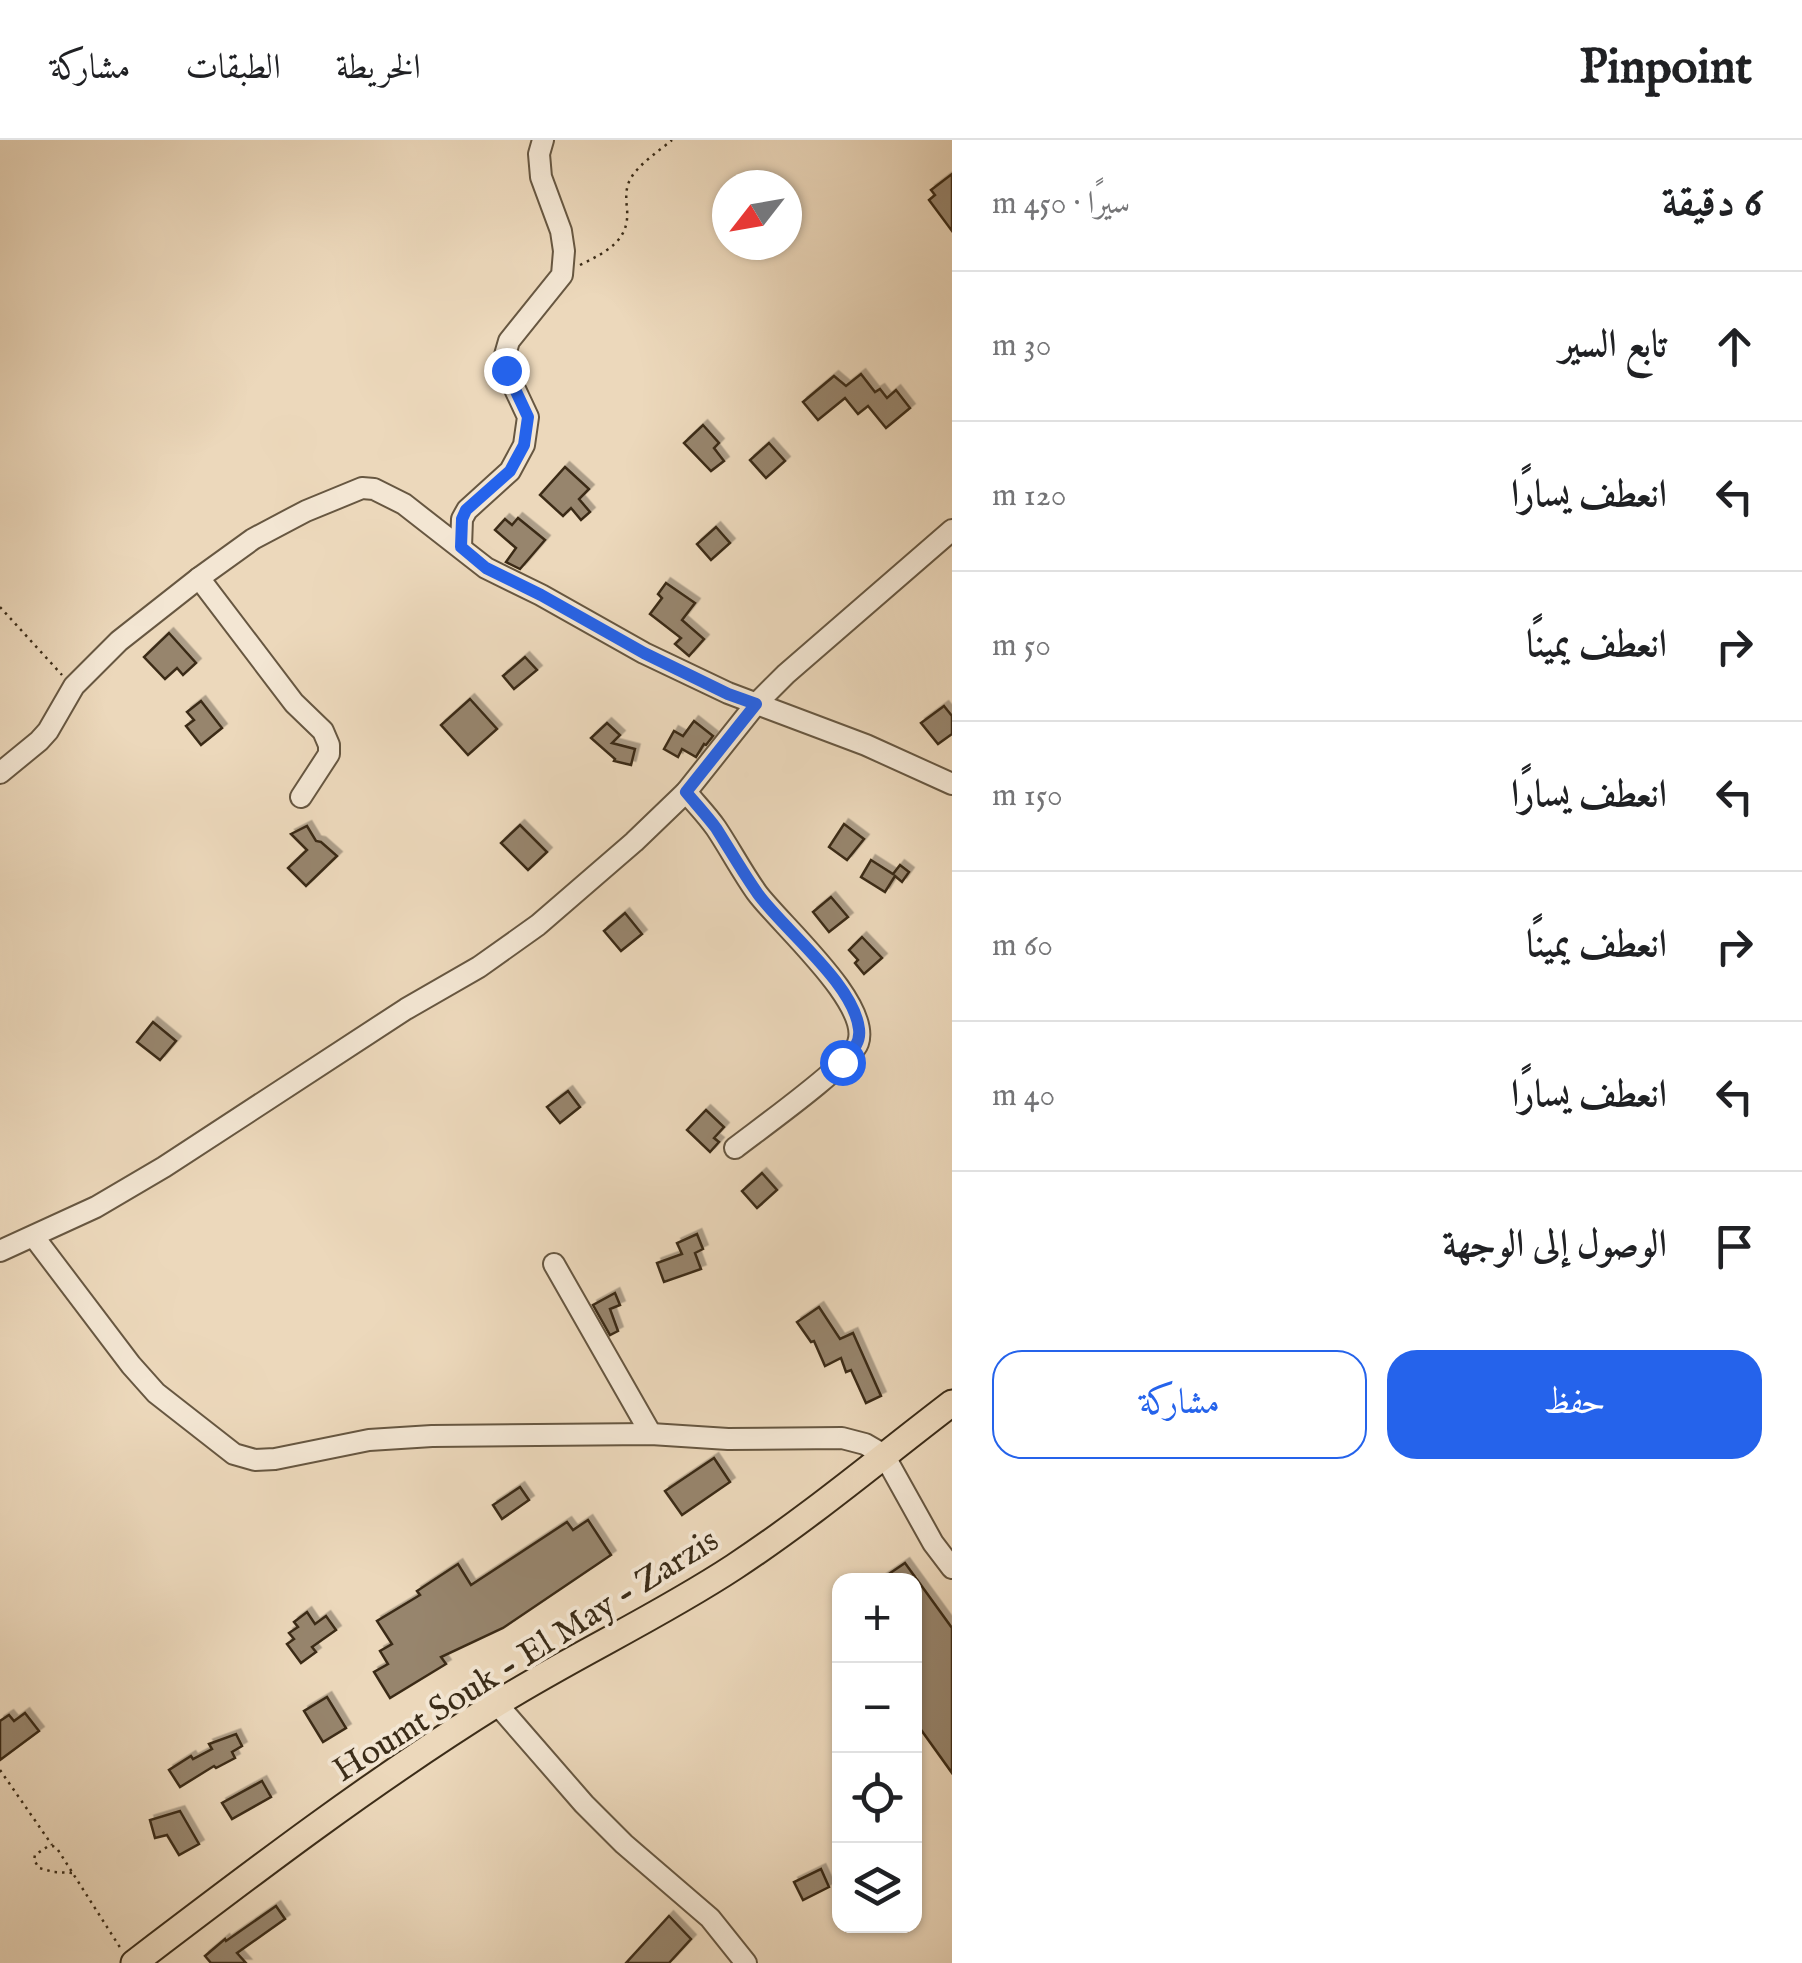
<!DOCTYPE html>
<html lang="ar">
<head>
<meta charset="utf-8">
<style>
	:root { --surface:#fff; --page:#f6f6f6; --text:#202124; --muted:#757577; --line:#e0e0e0; --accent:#2563eb }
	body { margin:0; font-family:"IM FELL English",Amiri,serif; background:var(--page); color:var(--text); direction:rtl }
	.controls { position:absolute; right:30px; bottom:30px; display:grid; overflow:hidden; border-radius:20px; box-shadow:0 2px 8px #0004 }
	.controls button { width:90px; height:90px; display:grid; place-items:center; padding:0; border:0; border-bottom:2px solid var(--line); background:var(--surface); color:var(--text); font:50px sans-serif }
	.compass { position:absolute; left:712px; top:30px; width:90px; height:90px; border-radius:50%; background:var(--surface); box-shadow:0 2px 8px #0004; rotate:239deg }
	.stop { position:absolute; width:30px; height:30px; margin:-22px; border:8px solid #2563eb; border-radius:50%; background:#fff }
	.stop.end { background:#2563eb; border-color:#fff; box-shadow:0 2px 10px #0008 }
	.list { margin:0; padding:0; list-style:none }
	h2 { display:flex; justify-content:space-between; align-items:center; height:130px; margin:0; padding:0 40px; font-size:42px }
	h2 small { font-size:32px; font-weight:400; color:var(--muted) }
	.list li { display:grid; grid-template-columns:65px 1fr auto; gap:30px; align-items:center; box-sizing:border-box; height:150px; padding:0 40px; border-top:2px solid var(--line) }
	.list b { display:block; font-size:38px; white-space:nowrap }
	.list em { font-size:32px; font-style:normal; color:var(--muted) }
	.actions { display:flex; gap:20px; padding:30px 40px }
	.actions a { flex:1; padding:22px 0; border:2px solid var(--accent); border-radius:30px; text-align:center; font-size:35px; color:var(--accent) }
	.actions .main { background:var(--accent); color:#fff }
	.icon { flex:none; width:55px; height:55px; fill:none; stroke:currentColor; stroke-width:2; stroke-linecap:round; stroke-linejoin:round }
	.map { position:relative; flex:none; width:952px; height:1823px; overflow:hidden; direction:ltr }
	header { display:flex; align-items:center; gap:60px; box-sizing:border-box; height:140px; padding:0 50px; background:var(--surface); border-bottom:2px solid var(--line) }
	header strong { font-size:48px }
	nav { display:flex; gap:55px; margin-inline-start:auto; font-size:35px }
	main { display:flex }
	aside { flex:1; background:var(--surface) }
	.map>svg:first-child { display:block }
	.building { fill:#97856d; stroke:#3b2c18; stroke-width:2.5; filter:url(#shadow) }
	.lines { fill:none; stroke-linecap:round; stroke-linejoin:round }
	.minor-casing { stroke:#675741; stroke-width:24 }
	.major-casing { stroke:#3b2c18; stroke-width:29 }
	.path { stroke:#3b2c18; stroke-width:2.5; stroke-dasharray:2.5 5; stroke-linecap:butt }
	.minor { stroke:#f3e6d3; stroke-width:20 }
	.major { stroke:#ecd8bb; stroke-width:25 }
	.route { stroke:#2563eb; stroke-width:12 }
	.labels { text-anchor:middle; stroke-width:8; stroke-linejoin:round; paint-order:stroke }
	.street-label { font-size:35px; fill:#3b2c18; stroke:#f3e6d3 }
</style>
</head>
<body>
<header>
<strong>Pinpoint</strong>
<nav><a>الخريطة</a><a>الطبقات</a><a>مشاركة</a></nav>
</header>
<main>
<aside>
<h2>6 دقيقة<small>سيرًا · 450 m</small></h2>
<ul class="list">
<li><svg class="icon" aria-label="ahead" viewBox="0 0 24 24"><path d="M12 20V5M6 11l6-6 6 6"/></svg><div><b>تابع السير</b></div><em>30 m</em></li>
<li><svg class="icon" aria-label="left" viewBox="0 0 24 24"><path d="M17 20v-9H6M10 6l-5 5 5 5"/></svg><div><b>انعطف يسارًا</b></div><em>120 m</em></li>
<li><svg class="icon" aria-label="right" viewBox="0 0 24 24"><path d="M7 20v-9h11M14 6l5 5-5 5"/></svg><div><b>انعطف يمينًا</b></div><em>50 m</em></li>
<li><svg class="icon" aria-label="left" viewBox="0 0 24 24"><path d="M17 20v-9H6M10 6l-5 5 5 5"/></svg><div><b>انعطف يسارًا</b></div><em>150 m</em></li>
<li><svg class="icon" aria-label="right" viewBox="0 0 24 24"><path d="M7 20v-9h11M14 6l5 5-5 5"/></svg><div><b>انعطف يمينًا</b></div><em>60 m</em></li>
<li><svg class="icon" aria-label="left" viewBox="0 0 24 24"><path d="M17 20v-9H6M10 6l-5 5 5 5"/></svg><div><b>انعطف يسارًا</b></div><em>40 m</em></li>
<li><svg class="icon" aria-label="arrive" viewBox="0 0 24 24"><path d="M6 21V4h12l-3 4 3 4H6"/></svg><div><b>الوصول إلى الوجهة</b></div></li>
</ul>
<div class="actions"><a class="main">حفظ</a><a>مشاركة</a></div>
</aside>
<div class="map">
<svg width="952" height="1823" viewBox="0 0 952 1823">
	<defs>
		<filter id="shadow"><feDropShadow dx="4.5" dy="-4.5" stdDeviation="0" flood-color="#0004"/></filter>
	</defs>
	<rect width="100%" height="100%" fill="#ecd8bb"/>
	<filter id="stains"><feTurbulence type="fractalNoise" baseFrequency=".002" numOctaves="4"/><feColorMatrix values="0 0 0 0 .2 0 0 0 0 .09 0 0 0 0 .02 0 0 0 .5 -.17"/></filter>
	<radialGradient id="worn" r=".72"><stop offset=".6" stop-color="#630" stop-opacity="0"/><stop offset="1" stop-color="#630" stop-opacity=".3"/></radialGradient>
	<g class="building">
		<path d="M952,34v57l-23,-31 6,-5 -4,-5z"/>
		<path d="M861,234l14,18 5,-3 7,9 9,-8 14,18 -24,20 -18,-22 -10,8 -13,-16 -27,22 -15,-18 31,-26 12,10z"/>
		<path d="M703,285l16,18 -5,5 10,13 -13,10 -27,-28z"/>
		<path d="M769,303l16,18 -19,17 -16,-18z"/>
		<path d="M565,327l24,22 -10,10 11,13 -9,8 -10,-12 -8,8 -23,-21z"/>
		<path d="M518,378l27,22 -25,29 -14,-7 10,-14 -21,-18 10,-11 7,6z"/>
		<path d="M716,387l14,16 -19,17 -14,-16z"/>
		<path d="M666,443l29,20 -13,17 22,19 -15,17 -14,-12 6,-6 -31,-24 12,-16 -4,-4z"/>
		<path d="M169,493l27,30 -13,12 -6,-7 -12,11 -21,-22z"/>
		<path d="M525,517l12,13 -23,19 -11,-13z"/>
		<path d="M470,559l27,30 -29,26 -27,-30z"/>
		<path d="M201,561l21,27 -21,17 -15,-19 8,-6 -7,-8z"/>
		<path d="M944,566l8,10v18l-14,10 -17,-21z"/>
		<path d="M694,581l19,15 -7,9 -2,-1 -8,13 -14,-8 -4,8 -14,-8 10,-18 9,5z"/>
		<path d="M607,583l13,12 -8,8 23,6 -4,16 -17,-4 1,-2 -24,-21z"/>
		<path d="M844,684l20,15 -17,21 -18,-13z"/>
		<path d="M520,685l27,27 -19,18 -27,-27z"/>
		<path d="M307,686l9,15 5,1 16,14 -31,30 -18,-18 19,-18 -16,-16z"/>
		<path d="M871,720l22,14 7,-9 9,7 -7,10 -7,-6 -10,16 -24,-15z"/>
		<path d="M831,757l17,20 -19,15 -16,-20z"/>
		<path d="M625,773l17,21 -21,17 -17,-20z"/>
		<path d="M862,797l20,21 -18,16 -9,-11 3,-3 -9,-10z"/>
		<path d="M153,882l23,19 -16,19 -23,-18z"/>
		<path d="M568,951l12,16 -20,16 -13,-16z"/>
		<path d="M706,970l18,17 -10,11 5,4 -9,10 -23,-22z"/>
		<path d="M762,1033l15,17 -20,18 -15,-17z"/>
		<path d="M697,1094l6,15 -8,4 6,16 -37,13 -7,-19 25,-9 -5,-11z"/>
		<path d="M615,1153l5,12 -10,4 8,22 -8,4 -17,-30z"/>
		<path d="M819,1167l21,32 13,-6 28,63 -15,7 -15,-33 -5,2 -5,-14 -16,8 -11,-25 -3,1 -14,-20z"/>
		<path d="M714,1318l16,24 -48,33 -17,-24z"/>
		<path d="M520,1347l9,13 -27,19 -9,-14z"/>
		<path d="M588,1380l23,35 -108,73 -62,29 5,7 -56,34 -16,-26 14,-8 -8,-13 12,-7 -15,-23 43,-26 -3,-4 41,-27 13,21 96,-63 6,8z"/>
		<path d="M905,1423l47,65v145l-38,-53v-140h-34z"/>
		<path d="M307,1472l8,12 11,-8 10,14 -24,17 4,5 -15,11 -14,-19 7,-5 -5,-6 9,-6 -4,-5z"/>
		<path d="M327,1557l19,31 -23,14 -19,-31z"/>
		<path d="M25,1573l14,18 -39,29v-39l9,-6 5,6z"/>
		<path d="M236,1594l6,12 -10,6 3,6 -19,10 -2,-2 -34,21 -11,-17 22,-14 2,3 19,-10 -3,-5z"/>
		<path d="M262,1641l9,16 -39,22 -10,-16z"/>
		<path d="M180,1671l19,33 -20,11 -12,-20 -12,3 -5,-18z"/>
		<path d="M821,1729l8,18 -26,13 -9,-18z"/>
		<path d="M276,1766l9,13 -48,34 9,10h-35l-6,-7 20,-17 1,2z"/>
		<path d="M669,1776l22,23 -22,24h-43z"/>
	</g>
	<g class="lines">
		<g class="minor-casing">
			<g id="minor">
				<path d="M461,407l1,-28 5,-9 43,-39 14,-26 4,-28 -22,-47 -1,-15 4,-14 53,-66 2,-24 -3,-20 -20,-54 -2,-23 4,-14"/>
				<path d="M199,438l95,125 29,28 6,14v9l-28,43"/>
				<path d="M0,633l39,-32 9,-10 26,-45 45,-45 80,-63 54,-39 53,-28 56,-23 12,1 30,15 82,64 55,27 103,58 84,40 138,52 86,39"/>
				<path d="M686,652c10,12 21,23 30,36 14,21 26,44 41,65 23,31 115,111 101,150 -7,21 -100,87 -123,105"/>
				<path d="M34,1097l97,128 25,28 78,61 21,6 20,-1 94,-19 63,-4 219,-2 77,5 114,-1 23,6 19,11 49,88 19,25"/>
				<path d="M0,1111l96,-44 68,-40 242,-158 73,-42 59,-42 96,-83 52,-50 70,-88 30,-30 166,-144"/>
				<path d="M554,1124l97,170"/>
				<path d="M497,1564l87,100 40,40 86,74 36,45"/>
			</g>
		</g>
		<g class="major-casing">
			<path id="major" d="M134,1823c118,-90 237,-181 364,-260 77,-48 160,-86 236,-136 76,-50 146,-109 218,-164"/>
		</g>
		<g class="path">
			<path d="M580,125c26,-13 50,-24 47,-56 -1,-11 -2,-21 4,-31 8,-14 28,-27 41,-38"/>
			<path d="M0,467l62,68"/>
			<path d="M0,1630l52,75"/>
			<path d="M72,1733l-18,-1 -15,-4 -5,-8 1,-5 12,-8 6,-1 5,4 63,99"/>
		</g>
		<use href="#minor" class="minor"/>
		<use href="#major" class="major"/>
	</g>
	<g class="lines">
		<path class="route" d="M506,230l22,47 -4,28 -14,26 -44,39 -4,9 -1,28 25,21 55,27 103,58 84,41 28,10 -70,88c10,12 21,24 30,36 14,22 27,45 42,66 27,37 96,90 101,135 2,15 -8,23 -17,33"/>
	</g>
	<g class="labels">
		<g class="street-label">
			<text transform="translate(525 1514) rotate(-32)" y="12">Houmt Souk - El May - Zarzis</text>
		</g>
	</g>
	<rect width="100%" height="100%" filter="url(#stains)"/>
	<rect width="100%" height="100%" fill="url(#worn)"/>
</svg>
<div class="controls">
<button>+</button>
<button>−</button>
<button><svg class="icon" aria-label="locate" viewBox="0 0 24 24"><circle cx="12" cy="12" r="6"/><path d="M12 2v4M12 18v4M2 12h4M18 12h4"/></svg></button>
<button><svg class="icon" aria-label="layers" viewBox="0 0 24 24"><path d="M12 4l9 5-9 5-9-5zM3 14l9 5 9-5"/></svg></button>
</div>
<svg class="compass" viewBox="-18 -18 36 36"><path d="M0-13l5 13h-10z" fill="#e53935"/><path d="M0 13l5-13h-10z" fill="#757577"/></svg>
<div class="stop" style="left:842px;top:922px"></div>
<div class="stop end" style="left:506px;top:230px"></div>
</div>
</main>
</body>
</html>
